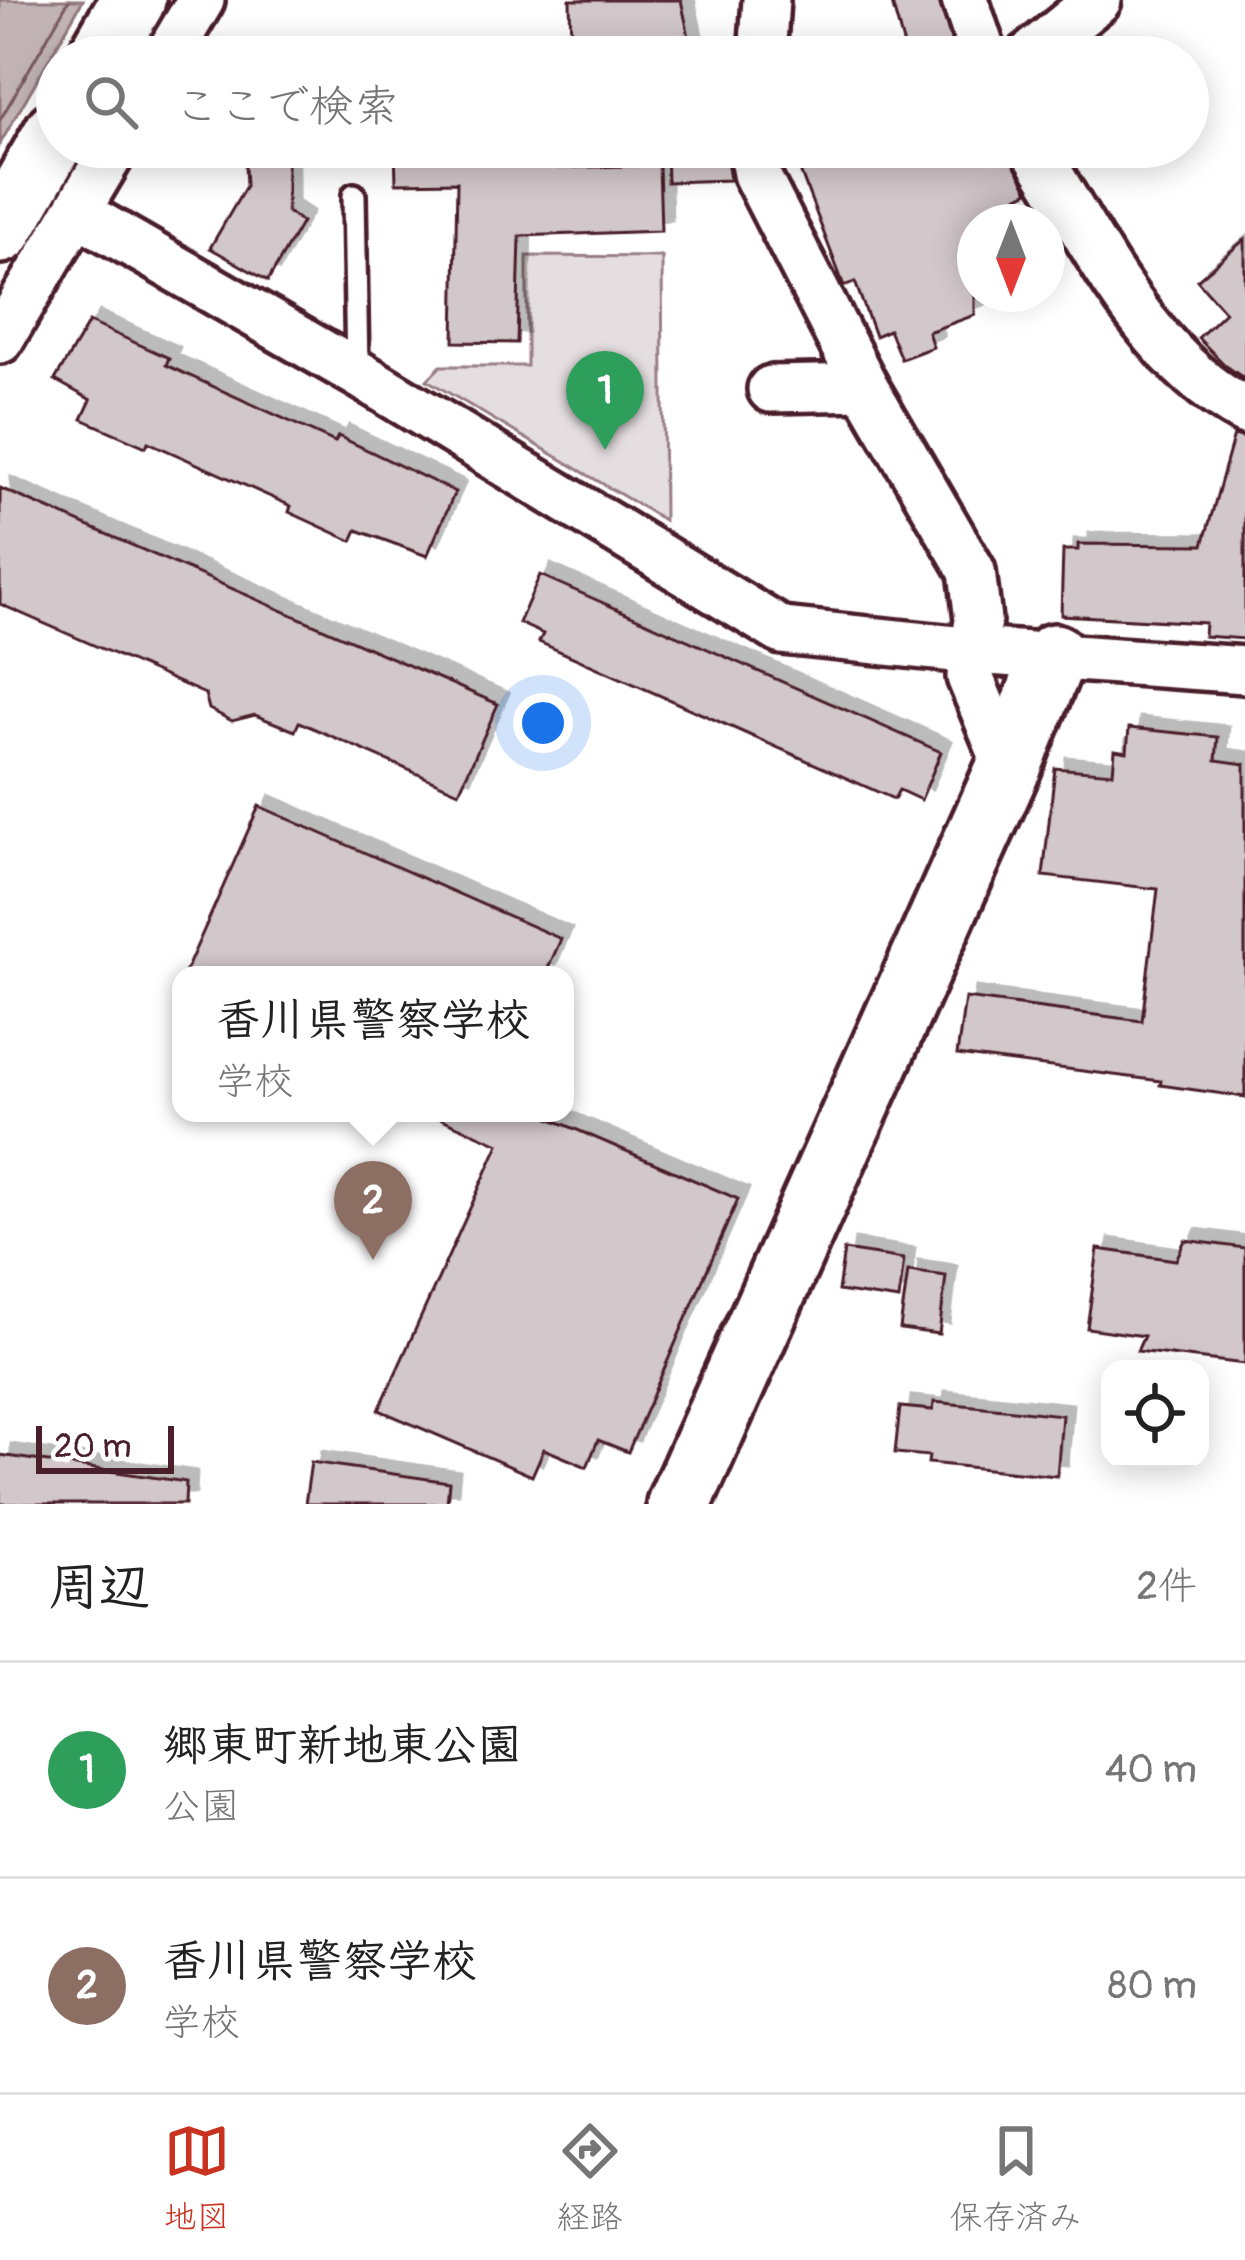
<!DOCTYPE html>
<html lang="ja">
<head>
<meta charset="utf-8">
<style>
	:root { --surface:#fff; --page:#f2f2f2; --text:#222; --muted:#767676; --line:#e0e0e0; --accent:#c8321e }
	body { margin:0; font-family:Pangolin,"Klee One",sans-serif; background:var(--page); color:var(--text) }
	.controls { position:absolute; right:36px; bottom:36px; display:grid; overflow:hidden; border-radius:24px; box-shadow:0 6px 30px #0003 }
	.controls button { width:108px; height:108px; display:grid; place-items:center; padding:0; border:0; border-bottom:3px solid var(--line); background:var(--surface); color:var(--text); font:60px sans-serif }
	.compass { position:absolute; left:957px; top:204px; width:108px; height:108px; border-radius:50%; background:var(--surface); box-shadow:0 6px 30px #0003; rotate:180deg }
	.scale { position:absolute; left:36px; bottom:30px; width:138px; box-sizing:border-box; padding-left:12px; border:6px solid #4a1f2b; border-top:0; font-size:33px; line-height:42px; white-space:nowrap; color:#4a1f2b; -webkit-text-stroke:9px #fff; paint-order:stroke }
	.you { position:absolute; left:543px; top:723px; width:42px; height:42px; margin:-30px; border:9px solid #fff; border-radius:50%; background:#1a73e8; box-shadow:0 0 0 18px #1a73e833 }
	.badge { display:grid; place-items:center; width:78px; height:78px; border-radius:50%; background:var(--accent); color:#fff; font-size:39px; font-weight:700 }
	.pin { position:absolute; translate:-50% -99px; filter:drop-shadow(0 3px 6px #0008) }
	.pin::after { content:''; position:absolute; top:63px; width:42px; height:36px; background:inherit; clip-path:polygon(0 0,100% 0,50% 100%) }
	.popup { position:absolute; left:172px; top:966px; width:402px; height:156px; box-sizing:border-box; display:grid; place-content:center; border-radius:24px; background:var(--surface); filter:drop-shadow(0 3px 9px #0005); font-size:39px; white-space:nowrap; color:var(--muted) }
	.popup b { font-size:45px; color:var(--text) }
	.popup::after { content:''; position:absolute; left:50%; top:100%; margin-left:-24px; border:24px solid transparent; border-top-color:var(--surface) }
	.list { margin:0; padding:0; list-style:none }
	h2 { display:flex; justify-content:space-between; align-items:center; height:156px; margin:0; padding:0 48px; font-size:51px }
	h2 small { font-size:39px; font-weight:400; color:var(--muted) }
	.list li { display:grid; grid-template-columns:78px 1fr auto; gap:36px; align-items:center; box-sizing:border-box; height:216px; padding:0 48px; border-top:3px solid var(--line) }
	.list b { display:block; font-size:45px; white-space:nowrap }
	.list p { margin:0; font-size:39px; white-space:nowrap; color:var(--muted) }
	.list em { font-size:39px; font-style:normal; color:var(--muted) }
	.icon { flex:none; width:66px; height:66px; fill:none; stroke:currentColor; stroke-width:2; stroke-linecap:round; stroke-linejoin:round }
	.map { position:relative; flex:none; width:1245px; height:1504px; overflow:hidden }
	.search { position:absolute; background:var(--surface); box-shadow:0 6px 30px #0003; left:36px; right:36px; top:36px; height:132px; display:flex; align-items:center; gap:30px; box-sizing:border-box; padding:0 42px; border-radius:66px; color:var(--muted); font-size:45px }
	.sheet { height:588px; background:var(--surface) }
	nav { display:flex; justify-content:space-around; align-items:center; box-sizing:border-box; height:168px; border-top:3px solid var(--line); background:var(--surface); font-size:33px; color:var(--muted) }
	nav a { display:grid; justify-items:center; gap:6px }
	nav .on { color:var(--accent) }
	.map>svg:first-child { display:block }
	.green { fill:#e5dee0; stroke:#987e86; stroke-width:3 }
	.water { fill:#c1b3b6; stroke:#91787e; stroke-width:3 }
	.lines { fill:none; stroke-linecap:round; stroke-linejoin:round }
	.shore { stroke:#7a5a63; stroke-width:3 }
	.building { fill:#d2c7cb; stroke:#4a1f2b; stroke-width:3; filter:url(#shadow) }
	.lane-casing { stroke:#4a1f2b; stroke-width:30 }
	.street-casing { stroke:#4a1f2b; stroke-width:54 }
	.secondary-casing { stroke:#4a1f2b; stroke-width:72 }
	.lane { stroke:#fff; stroke-width:21 }
	.street { stroke:#fff; stroke-width:45 }
	.secondary { stroke:#fff; stroke-width:63 }
</style>
</head>
<body>
<div class="map">
<svg width="1245" height="1504" viewBox="0 0 1245 1504">
	<defs>
		<filter id="shadow"><feDropShadow dx="11" dy="-11" stdDeviation="0" flood-color="#0004"/></filter>
	</defs>
	<rect width="100%" height="100%" fill="#fff"/>
	<filter id="ink" filterUnits="userSpaceOnUse"><feTurbulence type="fractalNoise" baseFrequency=".00833" numOctaves="2"/><feDisplacementMap in="SourceGraphic" scale="24" xChannelSelector="R" yChannelSelector="G"/><feConvolveMatrix kernelMatrix="1 2 1 2 8 2 1 2 1" color-interpolation-filters="sRGB"/></filter>
	<g filter="url(#ink)">
		<path class="green" d="M527,256l135,1 2,263 -237,-140 14,-14h86z"/>
		<path class="water" d="M0,0h83l-83,144z"/>
		<g class="lines">
			<path class="shore" d="M0,120l69,-120"/>
		</g>
		<g class="building">
			<path d="M570,0h111l10,46 -120,2z"/>
			<path d="M891,0h48l17,57h-49z"/>
			<path d="M244,147h43v65l15,10 -34,59 -58,-33 36,-62z"/>
			<path d="M395,147h164v21l100,-3 2,66 -141,5 -3,107 -63,-1 3,-160 -61,1z"/>
			<path d="M666,147h59l5,33 -63,2z"/>
			<path d="M791,147h215l23,44 -54,26v98l-47,17 5,15 -32,12 -12,-29 -14,6 -20,-54 -11,4z"/>
			<path d="M1245,239v140l-19,-13 -28,-28 27,-26 -28,-32z"/>
			<path d="M89,322l80,36 -3,7 169,77 3,-6 117,56 -28,64 -70,-26 -5,11 -63,-29 2,-6 -143,-64 -2,5 -64,-28 9,-19 -36,-20z"/>
			<path d="M1234,435l11,3v201l-41,-3 1,-13 -144,-8 2,-65h15v-6l125,1z"/>
			<path d="M0,488l498,216 -39,88 -160,-70 -4,9 -40,-16 -23,6 -23,-12 -4,-15 -205,-90z"/>
			<path d="M540,575l401,177 -20,48 -22,-10 -5,9 -355,-157 4,-8 -24,-11z"/>
			<path d="M1129,728l89,9 -2,23 29,4v333l-85,-12 1,-4 -204,-26 8,-57 177,23 16,-132 -115,-13 12,-108 58,5 2,-23 12,2z"/>
			<path d="M259,806l302,133 -16,36h-361z"/>
			<path d="M428,1113h110l200,86 -110,253 -30,-12 -11,27 -43,-18 -12,27 -153,-66 120,-266z"/>
			<path d="M1185,1240l60,8v116l-108,-13 7,-15 -57,-8 11,-79 78,11z"/>
			<path d="M844,1250l60,9 -5,41 -61,-9z"/>
			<path d="M908,1271l38,5 -7,58 -39,-5z"/>
			<path d="M934,1402l128,13 -5,61 -129,-13 1,-7 -34,-3 5,-46 33,3z"/>
			<path d="M0,1455l186,27 -1,22h-185z"/>
			<path d="M311,1462l138,20 -2,22h-142z"/>
		</g>
		<g class="lines">
			<g class="lane-casing">
				<path id="lane" d="M354,195l3,177"/>
			</g>
			<g class="street-casing">
				<g id="street">
					<path d="M965,0l19,57"/>
					<path d="M167,57l34,-57"/>
					<path d="M762,57l4,-57"/>
					<path d="M1028,57l70,-57"/>
					<path d="M751,147l5,27 109,213 107,184 6,49 -8,57 38,92"/>
					<path d="M1033,147c59,92 111,210 212,264"/>
					<path d="M77,212l280,161 425,258 192,20 271,19"/>
					<path d="M0,340l115,-193"/>
					<path d="M771,389l94,-2"/>
				</g>
			</g>
			<g class="secondary-casing">
				<g id="secondary">
					<path d="M100,57l33,-57"/>
					<path d="M0,231l57,-99"/>
					<path d="M679,1504l329,-735 46,-113"/>
				</g>
			</g>
			<use href="#lane" class="lane"/>
			<use href="#street" class="street"/>
			<use href="#secondary" class="secondary"/>
		</g>
	</g>
</svg>
<div class="controls">
<button><svg class="icon" aria-label="locate" viewBox="0 0 24 24"><circle cx="12" cy="12" r="6"/><path d="M12 2v4M12 18v4M2 12h4M18 12h4"/></svg></button>
</div>
<svg class="compass" viewBox="-18 -18 36 36"><path d="M0-13l5 13h-10z" fill="#e53935"/><path d="M0 13l5-13h-10z" fill="#767676"/></svg>
<div class="scale">20 m</div>
<div class="you"></div>
<div class="pin badge" style="left:605px;top:450px;background:#2e9e5b">1</div>
<div class="pin badge" style="left:373px;top:1260px;background:#8d6e63">2</div>
<div class="popup"><b>香川県警察学校</b>学校</div>
<div class="search"><svg class="icon" aria-label="search" viewBox="0 0 24 24"><circle cx="10" cy="10" r="6"/><path d="M15 15l6 6"/></svg>ここで検索</div>
</div>
<section class="sheet">
<h2>周辺<small>2件</small></h2>
<ul class="list">
<li><span class="badge" style="background:#2e9e5b">1</span><div><b>郷東町新地東公園</b><p>公園</p></div><em>40 m</em></li>
<li><span class="badge" style="background:#8d6e63">2</span><div><b>香川県警察学校</b><p>学校</p></div><em>80 m</em></li>
</ul>
</section>
<nav>
<a class="on"><svg class="icon" aria-label="map" viewBox="0 0 24 24"><path d="M3 6l6-2 6 2 6-2v14l-6 2-6-2-6 2zM9 4v14M15 6v14"/></svg>地図</a>
<a><svg class="icon" aria-label="directions" viewBox="0 0 24 24"><path d="M12 3l9 9-9 9-9-9zM9 14v-3h6M13 9l2 2-2 2"/></svg>経路</a>
<a><svg class="icon" aria-label="saved" viewBox="0 0 24 24"><path d="M7 4h10v16l-5-4-5 4z"/></svg>保存済み</a>
</nav>
</body>
</html>
